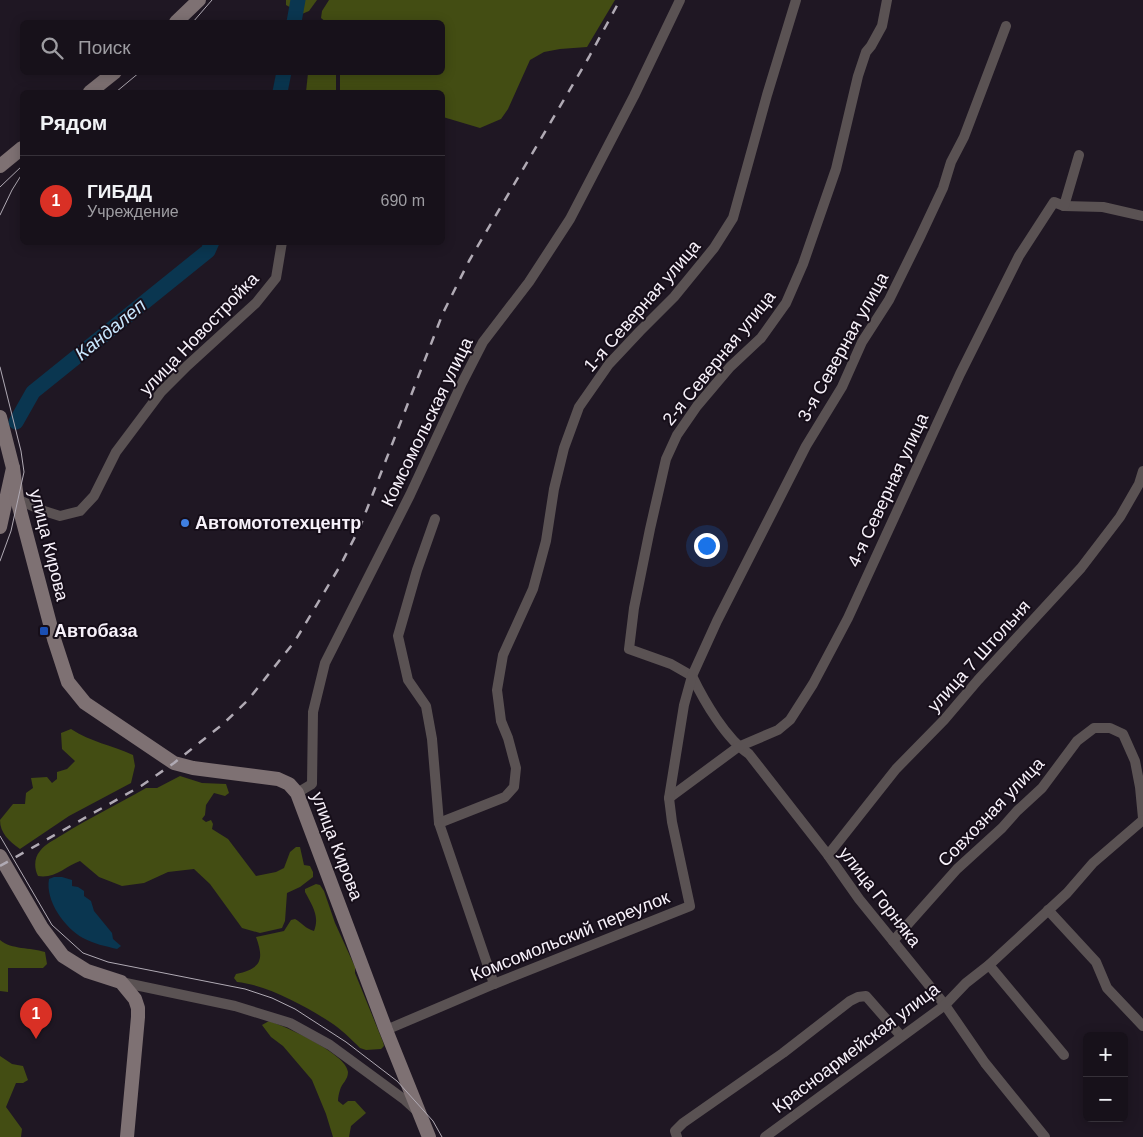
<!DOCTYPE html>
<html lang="ru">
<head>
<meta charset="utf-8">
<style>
	:root { --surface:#17111a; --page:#241f27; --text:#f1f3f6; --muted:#9e9da2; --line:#363139; --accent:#d93025 }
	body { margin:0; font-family:Helvetica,sans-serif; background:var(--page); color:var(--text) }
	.controls { position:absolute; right:15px; bottom:15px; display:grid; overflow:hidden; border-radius:8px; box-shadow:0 2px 12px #0003 }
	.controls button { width:45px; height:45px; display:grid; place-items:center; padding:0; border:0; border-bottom:1px solid var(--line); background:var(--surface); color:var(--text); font:25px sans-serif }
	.you { position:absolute; left:706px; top:545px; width:18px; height:18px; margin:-12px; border:4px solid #fff; border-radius:50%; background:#1a73e8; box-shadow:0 0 0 8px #1a73e833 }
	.badge { display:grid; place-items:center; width:32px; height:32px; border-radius:50%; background:var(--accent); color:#fff; font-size:16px; font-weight:700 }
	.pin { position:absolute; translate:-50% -41px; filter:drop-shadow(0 1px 2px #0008) }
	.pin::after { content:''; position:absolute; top:26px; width:18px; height:15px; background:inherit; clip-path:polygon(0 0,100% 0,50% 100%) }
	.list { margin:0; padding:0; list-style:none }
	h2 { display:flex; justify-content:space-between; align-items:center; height:65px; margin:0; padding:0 20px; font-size:21px }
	h2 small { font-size:16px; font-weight:400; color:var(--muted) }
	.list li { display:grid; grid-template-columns:32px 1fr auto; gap:15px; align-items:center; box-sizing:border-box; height:90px; padding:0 20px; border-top:1px solid var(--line) }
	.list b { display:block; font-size:19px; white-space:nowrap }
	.list p { margin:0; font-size:16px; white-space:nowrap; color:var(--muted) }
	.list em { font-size:16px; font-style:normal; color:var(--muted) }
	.icon { flex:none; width:28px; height:28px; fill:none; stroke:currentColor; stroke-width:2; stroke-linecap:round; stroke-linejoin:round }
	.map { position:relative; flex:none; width:1143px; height:1137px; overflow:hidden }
	.search { position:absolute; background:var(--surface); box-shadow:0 2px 12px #0003; left:20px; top:20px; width:425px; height:55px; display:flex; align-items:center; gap:12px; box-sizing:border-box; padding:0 18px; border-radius:8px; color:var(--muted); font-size:19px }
	.panel { position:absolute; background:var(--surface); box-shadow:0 2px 12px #0003; left:20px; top:90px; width:425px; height:155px; border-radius:8px }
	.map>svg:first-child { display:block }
	.forest { fill:#434d13 }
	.water { fill:#0a3650 }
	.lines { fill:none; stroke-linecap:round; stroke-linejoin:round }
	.river { stroke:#0a3650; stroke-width:15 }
	.street { stroke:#5a5253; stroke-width:10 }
	.secondary { stroke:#7e7173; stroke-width:14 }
	.tram { stroke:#b0aab4; stroke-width:1 }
	.rail { stroke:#b0aab4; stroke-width:2.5; stroke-dasharray:9 9; stroke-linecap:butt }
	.shop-dot { fill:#3f7fe0; stroke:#160e19; stroke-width:2 }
	.transit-dot { fill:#1a4fb4; stroke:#160e19; stroke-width:2 }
	.labels { text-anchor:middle; stroke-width:4; stroke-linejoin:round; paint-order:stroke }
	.street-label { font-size:18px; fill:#f7f1fa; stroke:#160e19 }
	.poi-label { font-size:18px; font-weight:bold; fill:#f7f1fa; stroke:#160e19; text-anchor:start }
	.water-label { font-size:19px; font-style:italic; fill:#c9e7fe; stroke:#160e19 }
</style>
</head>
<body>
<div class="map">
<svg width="1143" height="1137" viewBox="0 0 1143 1137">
	<rect width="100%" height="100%" fill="#1f1723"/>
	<g class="forest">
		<path d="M286,0h31l-8,11 -7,3 -16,-9z"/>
		<path d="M329,0h286l-28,47 -27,2 -16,3 -14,8 -22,49 -7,10 -21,9 -37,-11 -1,-25h-94l-8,-1v-18l102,-1v-50h-116l-5,-4 1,-7z"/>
		<path d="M308,73h28v19h-30z"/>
		<path d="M71,729c20,13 40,16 62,26l2,11 -4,17 -62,33 -49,33c-11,-8 -20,-16 -20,-29l13,-16h12l1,-11 7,-5 -2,-10 16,-1 5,6 5,-4v-7l10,-3 8,-8 -13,-12 -1,-16z"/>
		<path d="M180,776l22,7 24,1 3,9 -4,3 -11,-3 -8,12 -1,10 -3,4 4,3 5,-2 2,4 -1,5 16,10 28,37 20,-4 8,-4 6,-16 6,-5h4l4,18 6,1 3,6v5l-13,10 -13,6 -2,28 -3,7 -22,5 -18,-5 -32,-44 -16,-15 -26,3 -24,11 -22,3 -23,-9 -19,-16c-14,5 -25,18 -42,15 -4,-8 -4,-18 2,-25 5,-7 14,-11 22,-16 27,-17 56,-31 84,-47h11z"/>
		<path d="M316,884l4,1 4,6 11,32 20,44v6l28,69 1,4 -3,3 -15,1 -6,-2c-9,-9 -19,-19 -30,-26 -25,-16 -63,-37 -93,-40l-3,-4 2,-4c24,-5 29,-13 20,-37l28,-6 7,-11 4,-1c7,4 11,10 19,12 6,-15 -2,-26 -9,-39v-3z"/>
		<path d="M0,940c12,10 30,7 45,12l2,12 -4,4h-35v24l-8,-1z"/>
		<path d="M269,1021c16,5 78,33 79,51 0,8 -6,11 -8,18 -1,3 -2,7 -2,11l5,4 5,-4h7l11,12 -15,13 -2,11h-16l-7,-23 -14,-34 -29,-34 -12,-9 -9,-12z"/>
		<path d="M0,1056l12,8 11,2 5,14 -5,3h-7l-10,24 16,22 -1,8h-21z"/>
	</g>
	<path class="water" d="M54,877h8l10,3v6l6,1 6,4v5l7,5 3,10 18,22 1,6 8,7 -4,3c-12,-3 -23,-5 -34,-11 -18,-10 -38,-37 -34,-59z"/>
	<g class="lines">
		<g class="river">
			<path d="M294,22l4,-22"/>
			<path d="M280,92l4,-20"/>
			<path d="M16,422l17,-30 175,-141 4,-9"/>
		</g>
		<g class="street">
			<path d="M1064,206l39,1 40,9"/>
			<path d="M17,499l24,11 19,6 20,-5 14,-15 22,-44 45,-60 26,-26 69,-63 20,-25 6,-36"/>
			<path d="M435,519l-18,51 -19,66 10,44 18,26 6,33 7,84 55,161"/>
			<path d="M692,676l-21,-12 -42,-15 5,-41 16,-79 16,-70 11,-24 20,-29 33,-39 31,-29 25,-35 17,-39 33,-95 22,-93 8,-24 5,-6 11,-20 5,-26"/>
			<path d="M692,676c12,25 34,63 57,78l79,101 31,44 86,106 40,58 60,74"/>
			<path d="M297,793l15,-9 1,-72 12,-49 85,-168 52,-112 21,-41 46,-60 41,-63 64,-123 46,-96"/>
			<path d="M669,798l69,-51 40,-17 12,-10 23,-36 35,-66 112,-244 59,-118 35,-54 10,4 15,-51"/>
			<path d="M439,823l66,-26 9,-10 2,-19 -8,-30 -7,-17 -4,-31 6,-35 30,-66 13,-48 8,-52 10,-41 15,-41 30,-43 31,-33 34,-34 40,-49 19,-30 34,-123 29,-95"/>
			<path d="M828,855l68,-86 48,-49 34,-40 103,-112 39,-51 19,-33 4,-13"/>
			<path d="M1048,910l48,52 11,26 36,38"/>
			<path d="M893,941l64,-72 45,-41 15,-17 25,-23 35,-47 17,-13h16l13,6 12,27 5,26 3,31"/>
			<path d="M989,965l75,90"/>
			<path d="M121,982l114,24 55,17 40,22 75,55 12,11"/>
			<path d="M386,1030l108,-46 196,-78 -18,-84 -3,-24 15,-93 8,-29 25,-55 89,-175 36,-59 20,-45 27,-42 31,-63 23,-49 8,-26 13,-25 42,-111"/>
			<path d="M677,1137l-2,-6 8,-8 100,-70 67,-52 8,-4 8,-1 35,40"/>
			<path d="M765,1137l180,-132 21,-22 23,-18 78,-72 26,-30 50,-43"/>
		</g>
		<g class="secondary">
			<path d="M176,22l23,-22"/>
			<path d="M90,92l25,-20"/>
			<path d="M0,166l22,-18"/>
			<path d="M0,417l13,51 -13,59"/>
			<path d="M13,468l4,31 37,140 14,43 17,21 89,60 19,5 85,11 11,5 8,9 89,237 43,107"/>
			<path d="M0,856l42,72 21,28 24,15 34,11 14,17 3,9v9l-11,120"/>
		</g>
		<g class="tram">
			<path d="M193,22l19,-22"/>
			<path d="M116,92l24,-20"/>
			<path d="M0,187l22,-21"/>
			<path d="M0,215l12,-25 10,-16"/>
			<path d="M0,367l21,84 3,21 -13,59 -11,30"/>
			<path d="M0,836l52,89 31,28 25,9 137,27 27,9 23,11 51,33 51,39 36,40 9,16"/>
		</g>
		<path class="rail" d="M0,866l141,-80 33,-23 49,-39 25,-24 47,-59 45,-75 20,-39 83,-214 26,-52 120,-204 31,-57"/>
	</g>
	<circle class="shop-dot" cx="185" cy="523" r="5"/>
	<rect class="transit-dot" x="39" y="626" width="10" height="10" rx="2.5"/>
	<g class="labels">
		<g class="street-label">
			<text transform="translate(642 306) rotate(-49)" y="6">1-я Северная улица</text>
			<text transform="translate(199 334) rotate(-46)" y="6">улица Новостройка</text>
			<text transform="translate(843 347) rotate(-61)" y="6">3-я Северная улица</text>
			<text transform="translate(719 358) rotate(-51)" y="6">2-я Северная улица</text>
			<text transform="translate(427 422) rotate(-64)" y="6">Комсомольская улица</text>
			<text transform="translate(888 490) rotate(-65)" y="6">4-я Северная улица</text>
			<text transform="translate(49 545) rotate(76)" y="6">улица Кирова</text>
			<text transform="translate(979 656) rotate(-48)" y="6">улица 7 Штольня</text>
			<text transform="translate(991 812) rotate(-46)" y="6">Совхозная улица</text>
			<text transform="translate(337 846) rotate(69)" y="6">улица Кирова</text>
			<text transform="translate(880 897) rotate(52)" y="6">улица Горняка</text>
			<text transform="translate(570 936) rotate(-22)" y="6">Комсомольский переулок</text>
			<text transform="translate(856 1048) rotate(-37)" y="6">Красноармейская улица</text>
		</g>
		<g class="poi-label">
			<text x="195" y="529">Автомототехцентр</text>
			<text x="54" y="637">Автобаза</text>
		</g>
		<g class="water-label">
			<text transform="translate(110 329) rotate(-39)" y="7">Кандалеп</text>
		</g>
	</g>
</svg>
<div class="controls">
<button>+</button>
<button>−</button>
</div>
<div class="you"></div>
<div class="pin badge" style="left:36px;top:1039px">1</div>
<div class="search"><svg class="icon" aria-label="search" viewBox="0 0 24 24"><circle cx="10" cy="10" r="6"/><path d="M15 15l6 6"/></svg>Поиск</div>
<section class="panel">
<h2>Рядом<small></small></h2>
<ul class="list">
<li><span class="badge">1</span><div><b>ГИБДД</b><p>Учреждение</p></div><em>690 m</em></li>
</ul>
</section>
</div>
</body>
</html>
